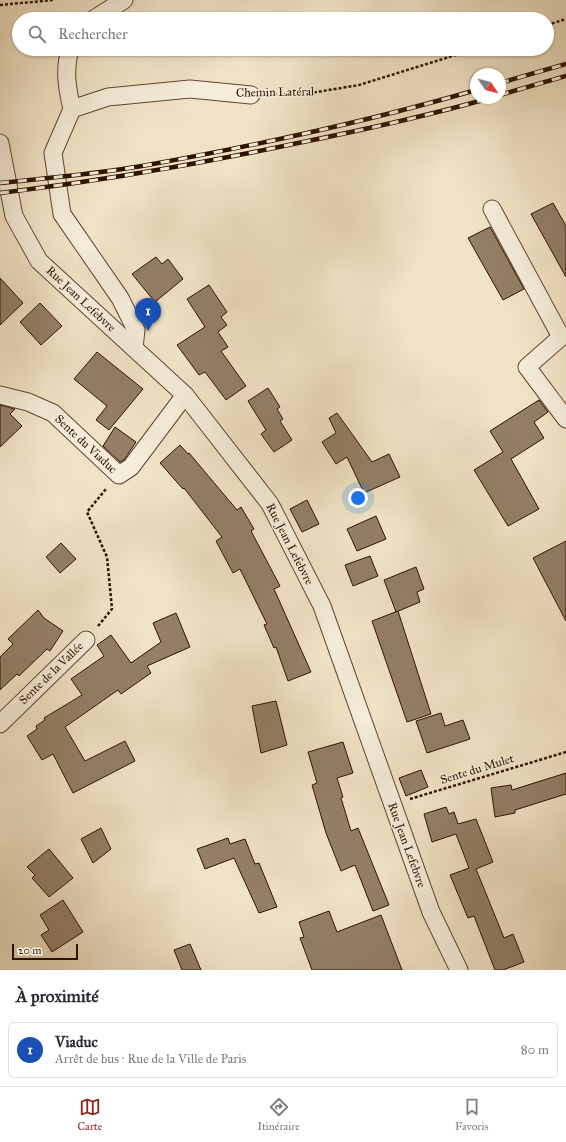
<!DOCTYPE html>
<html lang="fr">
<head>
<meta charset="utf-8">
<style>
	:root { --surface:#fff; --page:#f2f2f3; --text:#2b2b33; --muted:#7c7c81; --line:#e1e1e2; --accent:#8f2418 }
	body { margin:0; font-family:"IM FELL Great Primer",serif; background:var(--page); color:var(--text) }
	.compass { position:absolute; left:470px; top:68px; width:36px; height:36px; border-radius:50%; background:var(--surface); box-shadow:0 1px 3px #0004; rotate:125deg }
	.scale { position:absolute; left:12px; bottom:10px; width:66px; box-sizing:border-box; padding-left:4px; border:2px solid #2f1200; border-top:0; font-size:11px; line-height:14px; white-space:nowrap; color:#2f1200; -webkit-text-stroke:3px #f5edd9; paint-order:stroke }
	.you { position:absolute; left:358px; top:498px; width:14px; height:14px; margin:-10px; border:3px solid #fff; border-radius:50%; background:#1a73e8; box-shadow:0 0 0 6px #1a73e833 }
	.badge { display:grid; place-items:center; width:26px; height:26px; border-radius:50%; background:var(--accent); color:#fff; font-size:13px; font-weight:700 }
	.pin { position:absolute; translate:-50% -33px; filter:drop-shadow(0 1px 2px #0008) }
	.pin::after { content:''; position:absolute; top:21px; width:14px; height:12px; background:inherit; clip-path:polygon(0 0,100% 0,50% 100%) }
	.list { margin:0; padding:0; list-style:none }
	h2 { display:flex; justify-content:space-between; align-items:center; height:52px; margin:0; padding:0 16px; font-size:17px }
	h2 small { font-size:13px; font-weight:400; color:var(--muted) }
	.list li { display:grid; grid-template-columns:26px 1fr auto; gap:12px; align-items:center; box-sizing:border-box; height:56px; margin:0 8px 8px; padding:0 8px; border:1px solid var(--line); border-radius:6px }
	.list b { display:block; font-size:15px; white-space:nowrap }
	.list p { margin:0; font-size:13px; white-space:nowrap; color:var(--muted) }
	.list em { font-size:13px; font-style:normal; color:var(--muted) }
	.icon { flex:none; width:22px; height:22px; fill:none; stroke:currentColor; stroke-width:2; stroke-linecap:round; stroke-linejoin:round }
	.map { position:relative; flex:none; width:566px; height:970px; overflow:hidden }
	.search { position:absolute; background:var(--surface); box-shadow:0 1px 3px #0004; left:12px; right:12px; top:12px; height:44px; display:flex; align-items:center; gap:10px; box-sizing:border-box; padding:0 14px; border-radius:22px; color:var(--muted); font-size:15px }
	.sheet { height:116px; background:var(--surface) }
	nav { display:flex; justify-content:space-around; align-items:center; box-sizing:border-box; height:56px; border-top:1px solid var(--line); background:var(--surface); font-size:11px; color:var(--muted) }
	nav a { display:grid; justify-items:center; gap:2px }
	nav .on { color:var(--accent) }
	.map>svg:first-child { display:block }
	.building { fill:#937f66; stroke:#2f1200 }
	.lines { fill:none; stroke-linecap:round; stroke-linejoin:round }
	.minor-casing { stroke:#5f4631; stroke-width:19 }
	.path { stroke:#2f1200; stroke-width:2.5; stroke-dasharray:3 2; stroke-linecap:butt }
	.minor { stroke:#f5edd9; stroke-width:17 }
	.rail-casing { stroke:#2f1200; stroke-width:4.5 }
	.rail { stroke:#f5edd9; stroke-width:3; stroke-dasharray:9; stroke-linecap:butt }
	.labels { text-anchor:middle; stroke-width:3; stroke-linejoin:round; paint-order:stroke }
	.street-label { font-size:12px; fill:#2f1200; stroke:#f5edd9 }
</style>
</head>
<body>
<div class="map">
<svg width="566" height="970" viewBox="0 0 566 970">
	<rect width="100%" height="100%" fill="#f0e3c5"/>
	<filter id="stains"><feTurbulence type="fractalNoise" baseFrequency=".005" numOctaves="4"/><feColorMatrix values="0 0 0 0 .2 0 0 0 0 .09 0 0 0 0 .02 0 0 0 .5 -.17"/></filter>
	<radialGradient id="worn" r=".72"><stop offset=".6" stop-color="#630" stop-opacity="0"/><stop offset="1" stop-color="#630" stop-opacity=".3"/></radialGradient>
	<g class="building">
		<path d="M553,203l13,23v51l-35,-63z"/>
		<path d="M490,227l34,62 -21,11 -35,-62z"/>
		<path d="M156,257l6,7 6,-5 15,20 -28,23 -23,-28z"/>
		<path d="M0,278l23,25 -23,22z"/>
		<path d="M209,285l18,27 -6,5 6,8 -9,7 10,15 -7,4 25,35 -20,14 -21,-28 -6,3 -22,-30 28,-18 -18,-28z"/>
		<path d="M40,303l22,23 -21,19 -21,-23z"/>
		<path d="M97,352l46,37 -34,41 -13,-10 11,-14 -33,-27z"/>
		<path d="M268,388l12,19 -3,2 6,10 -3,2 12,19 -18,12 -13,-18 5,-4 -18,-29z"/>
		<path d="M539,400l9,12 -14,10 10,16 -33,21 28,50 -31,17 -34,-56 29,-18 -13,-21z"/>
		<path d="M0,405l15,4 -5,5 12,12 -22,21z"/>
		<path d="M337,413l35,49 17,-8 11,23 -36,16 -17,-36 -11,7 -14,-22 14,-9 -7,-15z"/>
		<path d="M115,427l21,15 -12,18 -4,2 -17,-16z"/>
		<path d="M180,445l8,9 1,-1 48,57 4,-3 13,22 -3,2 29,55 -6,3 37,83 -23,9 -12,-34 -2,1 -10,-23 3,-1 -27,-55 -7,4 -17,-32 6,-4 -38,-49 -1,1 -23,-26z"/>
		<path d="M307,500l12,24 -17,8 -12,-23z"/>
		<path d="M376,516l10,23 -29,12 -10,-22z"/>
		<path d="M566,541v80l-33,-63z"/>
		<path d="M61,543l15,16 -16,14 -14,-16z"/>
		<path d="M370,556l8,20 -25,10 -8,-21z"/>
		<path d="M416,567l8,22 -7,3 3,10 -24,10 -12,-32z"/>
		<path d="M38,610l6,8 19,13 -13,20 -3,-2 -28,27 -2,-2 -17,16v-33l13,-13 -5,-5z"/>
		<path d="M398,611l33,103 -24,8 -35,-101z"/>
		<path d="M176,613l14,34 -43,19 4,7 -30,21 -3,-4 -53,37 20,34 40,-20 10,20 -62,32 -20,-39 -11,6 -15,-24 10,-7 -1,-3 9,-6 -1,-2 38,-23 -11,-16 33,-23 -7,-11 14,-10 20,28 30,-21 -8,-19z"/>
		<path d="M276,701l11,44 -26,8 -9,-47z"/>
		<path d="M441,713l4,13 18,-6 7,19 -43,14 -11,-32z"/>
		<path d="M343,742l10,31 -16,5 6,19 -2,1 10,33 7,-3 31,77 -16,6 -18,-46 -14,6 -15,-38 -14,-48 5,-2 -9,-31z"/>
		<path d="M421,770l7,17 -22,9 -7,-18z"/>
		<path d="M566,773v21l-51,16v3l-20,4 -4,-29 20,-3 1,5z"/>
		<path d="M446,807l3,7 5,-2 4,12 18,-5 17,43 -17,7 28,69 9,-4 11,28 -21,8h-8l-21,-54 -6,2 -18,-43 19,-7 -13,-34 -24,8 -8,-28z"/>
		<path d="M101,828l10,21 -18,14 -12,-24z"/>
		<path d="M228,838l2,6 15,-5 10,25 4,-1 18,44 -18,6 -25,-55 -29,11 -8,-20z"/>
		<path d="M49,849l24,29 -24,19 -17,-19 3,-3 -8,-8z"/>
		<path d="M63,900l20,32 -31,20 -11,-17 8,-5 -9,-15z"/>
		<path d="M329,911l8,21 44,-17 21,55h-90l-12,-32 4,-1 -5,-15z"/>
		<path d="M190,944l11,26h-19l-8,-20z"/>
	</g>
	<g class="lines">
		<g class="minor-casing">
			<g id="minor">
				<path d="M94,19l30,-19"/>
				<path d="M70,49c-6,21 -3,39 2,60l-19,44 9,61 58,84 16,32 -2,18"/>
				<path d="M72,109l36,-12 82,-8 61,6"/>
				<path d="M0,143l14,73 25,45 146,134 85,109 52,102 109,306 28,58"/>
				<path d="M492,209l69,128 -34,30 39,52"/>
				<path d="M0,395l28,7 25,11 66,62 12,-8 54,-72"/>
				<path d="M0,724l86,-84"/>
			</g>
		</g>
		<g class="path">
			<path d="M0,5l53,-5"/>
			<path d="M547,25l19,-6"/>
			<path d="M269,95l36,-1 54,-9 116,-36"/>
			<path d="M98,626l14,-17 -5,-52 -20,-45 19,-23"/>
			<path d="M410,799l156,-47"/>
		</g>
		<use href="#minor" class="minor"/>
		<g class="rail-casing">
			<g id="rail">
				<path d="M500,83l66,-19"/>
				<path d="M500,95l66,-19"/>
				<path d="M0,183c47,-5 95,-9 142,-17 112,-20 224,-44 334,-76"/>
				<path d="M0,193c100,-12 199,-29 298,-50 65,-13 129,-27 192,-45"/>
			</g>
		</g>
		<use href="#rail" class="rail"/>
	</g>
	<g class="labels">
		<g class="street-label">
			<text transform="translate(275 92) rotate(-1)" y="4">Chemin Latéral</text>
			<text transform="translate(81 299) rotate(43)" y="4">Rue Jean Lefebvre</text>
			<text transform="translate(86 444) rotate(43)" y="4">Sente du Viaduc</text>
			<text transform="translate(290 544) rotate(63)" y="4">Rue Jean Lefebvre</text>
			<text transform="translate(51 673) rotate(-44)" y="4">Sente de la Vallée</text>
			<text transform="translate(477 769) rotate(-17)" y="4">Sente du Mulet</text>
			<text transform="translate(407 845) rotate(70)" y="4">Rue Jean Lefebvre</text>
		</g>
	</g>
	<rect width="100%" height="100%" filter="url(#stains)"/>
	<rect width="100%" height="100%" fill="url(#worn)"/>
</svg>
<svg class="compass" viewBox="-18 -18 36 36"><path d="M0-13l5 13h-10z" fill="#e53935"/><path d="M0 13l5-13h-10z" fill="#7c7c81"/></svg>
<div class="scale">20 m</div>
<div class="you"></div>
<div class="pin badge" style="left:148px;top:331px;background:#1a4fb4">1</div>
<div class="search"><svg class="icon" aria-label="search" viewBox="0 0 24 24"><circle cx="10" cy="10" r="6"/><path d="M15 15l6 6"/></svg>Rechercher</div>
</div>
<section class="sheet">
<h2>À proximité<small></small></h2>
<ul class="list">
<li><span class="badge" style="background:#1a4fb4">1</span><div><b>Viaduc</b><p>Arrêt de bus · Rue de la Ville de Paris</p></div><em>80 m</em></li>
</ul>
</section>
<nav>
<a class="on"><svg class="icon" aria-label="map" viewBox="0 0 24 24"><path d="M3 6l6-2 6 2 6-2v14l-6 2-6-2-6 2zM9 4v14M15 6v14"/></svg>Carte</a>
<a><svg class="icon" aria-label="directions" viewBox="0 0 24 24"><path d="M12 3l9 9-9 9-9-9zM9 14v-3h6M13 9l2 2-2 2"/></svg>Itinéraire</a>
<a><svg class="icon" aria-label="saved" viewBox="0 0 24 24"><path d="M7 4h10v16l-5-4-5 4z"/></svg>Favoris</a>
</nav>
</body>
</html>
